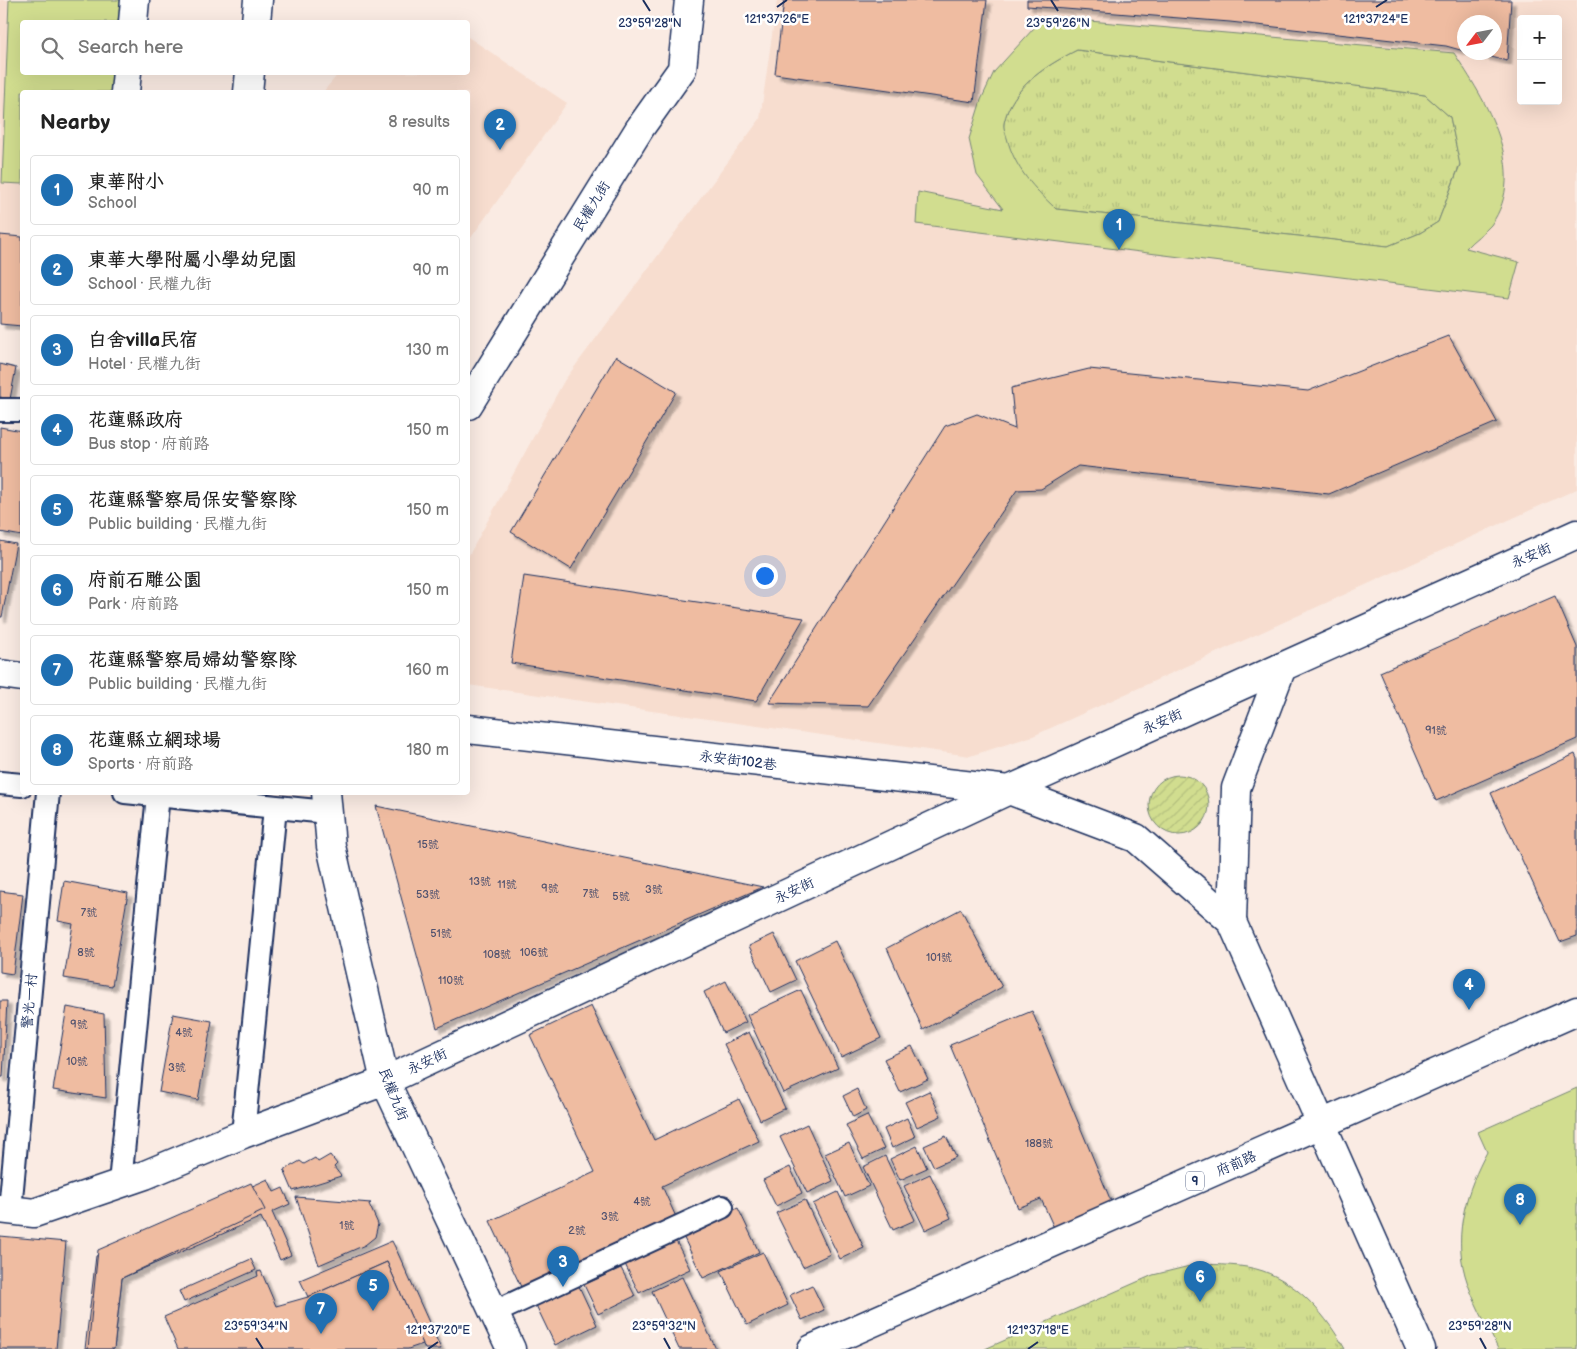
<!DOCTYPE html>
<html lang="en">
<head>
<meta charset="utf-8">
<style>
	:root { --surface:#fff; --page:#f6f6f6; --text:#222; --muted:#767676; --line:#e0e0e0; --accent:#1f6fb2 }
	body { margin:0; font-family:"Balsamiq Sans","LXGW WenKai TC",sans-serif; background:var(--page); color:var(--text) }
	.controls { position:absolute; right:15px; top:15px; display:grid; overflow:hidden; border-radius:5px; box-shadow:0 5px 20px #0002 }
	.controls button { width:45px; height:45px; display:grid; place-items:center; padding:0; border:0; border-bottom:1px solid var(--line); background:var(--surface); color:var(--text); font:25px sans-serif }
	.compass { position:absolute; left:1457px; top:15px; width:45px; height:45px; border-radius:50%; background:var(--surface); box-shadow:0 5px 20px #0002; rotate:238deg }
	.you { position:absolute; left:764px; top:575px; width:18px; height:18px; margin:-12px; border:4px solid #fff; border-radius:50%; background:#1a73e8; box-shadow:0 0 0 8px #1a73e833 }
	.badge { display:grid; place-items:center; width:32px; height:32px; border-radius:50%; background:var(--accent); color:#fff; font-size:16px; font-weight:700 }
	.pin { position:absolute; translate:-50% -41px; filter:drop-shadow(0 1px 2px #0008) }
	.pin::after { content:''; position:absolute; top:26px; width:18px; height:15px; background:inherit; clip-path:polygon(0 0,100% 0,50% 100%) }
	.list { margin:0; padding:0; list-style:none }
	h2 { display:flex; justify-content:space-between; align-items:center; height:65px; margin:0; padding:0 20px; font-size:21px }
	h2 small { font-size:16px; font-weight:400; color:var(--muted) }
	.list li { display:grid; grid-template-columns:32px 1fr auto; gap:15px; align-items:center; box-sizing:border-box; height:70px; margin:0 10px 10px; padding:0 10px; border:1px solid var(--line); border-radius:5px }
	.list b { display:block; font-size:19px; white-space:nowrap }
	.list p { margin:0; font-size:16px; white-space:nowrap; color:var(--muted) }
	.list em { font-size:16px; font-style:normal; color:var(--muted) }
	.icon { flex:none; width:28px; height:28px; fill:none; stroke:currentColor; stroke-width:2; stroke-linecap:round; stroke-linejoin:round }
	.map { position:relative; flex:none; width:1577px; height:1349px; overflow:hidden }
	.search { position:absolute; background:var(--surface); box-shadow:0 5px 20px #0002; left:20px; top:20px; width:450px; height:55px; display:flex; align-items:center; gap:12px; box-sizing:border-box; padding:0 18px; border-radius:5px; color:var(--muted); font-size:19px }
	.panel { position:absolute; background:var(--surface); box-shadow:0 5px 20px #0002; left:20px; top:90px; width:450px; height:705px; border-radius:5px }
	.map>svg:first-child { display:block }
	.built { fill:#f7ddcf; fill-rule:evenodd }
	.grass { fill:url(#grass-tufts); stroke:#768676 }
	.garden { fill:url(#garden-furrows); stroke:#768676 }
	.pitch { fill:#d1dd8f; stroke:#768676; fill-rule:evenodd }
	.building { fill:#efbca1; stroke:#1b2f5e; filter:url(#shadow) }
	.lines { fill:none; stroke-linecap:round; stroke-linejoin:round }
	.lane-casing { stroke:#1b2f5e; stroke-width:26 }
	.street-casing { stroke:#1b2f5e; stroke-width:31 }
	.primary-casing { stroke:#1b2f5e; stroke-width:31 }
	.lane { stroke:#fff; stroke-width:22 }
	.street { stroke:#fff; stroke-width:28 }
	.primary { stroke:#fff; stroke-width:28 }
	.ticks { fill:none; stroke:#1b2f5e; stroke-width:2 }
	.labels { text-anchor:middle; stroke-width:5; stroke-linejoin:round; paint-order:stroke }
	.number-label { font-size:11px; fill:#50526f }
	.shield { fill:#fff; stroke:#5f6d8e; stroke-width:1 }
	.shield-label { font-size:12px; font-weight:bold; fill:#1b2f5e }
	.street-label { font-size:14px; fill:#1b2f5e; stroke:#fff }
	.ticks-label { font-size:12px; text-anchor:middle; fill:#1b2f5e; stroke:#fff; stroke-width:5; stroke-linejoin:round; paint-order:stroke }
</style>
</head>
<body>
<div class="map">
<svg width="1577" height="1349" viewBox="0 0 1577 1349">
	<defs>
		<pattern id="grass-tufts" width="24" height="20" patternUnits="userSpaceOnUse" patternTransform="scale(1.25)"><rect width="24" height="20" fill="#d1dd8f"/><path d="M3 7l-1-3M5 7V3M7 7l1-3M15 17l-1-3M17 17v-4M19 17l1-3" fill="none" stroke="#b3be7e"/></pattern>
		<pattern id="garden-furrows" width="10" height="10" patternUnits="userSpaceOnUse" patternTransform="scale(1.25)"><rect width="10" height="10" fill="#d1dd8f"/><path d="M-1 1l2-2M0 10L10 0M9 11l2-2" fill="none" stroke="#b3be7e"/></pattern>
		<filter id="shadow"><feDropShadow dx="4.5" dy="4.5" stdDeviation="1" flood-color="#0004"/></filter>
	</defs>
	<rect width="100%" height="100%" fill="#faebe3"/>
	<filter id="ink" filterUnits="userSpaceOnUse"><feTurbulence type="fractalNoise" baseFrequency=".02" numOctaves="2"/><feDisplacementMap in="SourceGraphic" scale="10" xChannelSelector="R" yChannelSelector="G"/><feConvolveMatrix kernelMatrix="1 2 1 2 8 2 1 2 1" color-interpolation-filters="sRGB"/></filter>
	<g filter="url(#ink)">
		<g class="built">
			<path d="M0,0h134l-112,22v304l-22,-2z"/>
			<path d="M777,0h800v489l-544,247 -63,20 -502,-71v-128l96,-176 196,-262zM1521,19h37v82h-37zM1464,22h30v30h-30z"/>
			<path d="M468,37l99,66 -99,139v-150h-145l16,-19 129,-1z"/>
		</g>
		<g class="grass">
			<path d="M1077,50l348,45 25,22 10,47 -22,58 -18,11 -32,13 -332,-37c-9,-8 -20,-17 -28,-26 -9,-12 -27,-45 -24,-60 7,-36 43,-58 73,-73z"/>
			<path d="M1198,1264c21,1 45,0 65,7 37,13 64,46 82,78h-360l168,-74z"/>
		</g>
		<circle class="garden" cx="1179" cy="805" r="30"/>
		<g class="pitch">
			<path d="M9,0h125l-1,22h-111v50l109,1 -1,19h-108v92l-20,-1z"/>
			<path d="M1044,17l410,36c31,47 76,117 37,172 -7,8 -18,15 -25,23l53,14 -10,36 -593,-74 2,-32 85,17 -26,-34 -8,-36 12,-39 13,-28zM1077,50l348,45 25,22 10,48 -22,57 -18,11 -32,13 -332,-37c-22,-21 -41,-40 -49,-71 -1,-4 -4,-10 -3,-15 7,-36 43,-58 73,-73z"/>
			<path d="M1577,1088v261h-79c-11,-24 -26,-49 -33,-74 -12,-43 2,-86 22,-123l-9,-20z"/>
		</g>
		<g class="building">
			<path d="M784,0h203l-13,102 -199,-28z"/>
			<path d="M1027,0h484l-4,61 -35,-9h22v-30h-30v29l-18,-5 -216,-24 -203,-16z"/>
			<path d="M0,235l22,2v89l-22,-2z"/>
			<path d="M1449,336l48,86 -168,72 -251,-28 -37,23 -24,1 -149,216 -99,-3 176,-277 32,-12 38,15 -4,-41 78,-19 219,22z"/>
			<path d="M616,356l60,36 -105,177 -60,-37z"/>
			<path d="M0,364l16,4 -6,31 -10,-2z"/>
			<path d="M0,427l22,4v105l-22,-4z"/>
			<path d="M0,541l16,3 -14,73h-2z"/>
			<path d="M524,576l280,42 -48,83 -245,-38z"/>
			<path d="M1555,596l22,51v92l-141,62 -56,-129z"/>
			<path d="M1575,754l2,5v177l-17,6 -69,-149z"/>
			<path d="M376,806l387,81 -326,141z"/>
			<path d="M64,881l64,12 -16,93 -48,-8 9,-54 -15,-3z"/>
			<path d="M0,891l23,3 -10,80 -13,-2z"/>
			<path d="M961,909l41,78 -79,43 -36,-82z"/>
			<path d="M774,934l22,46 -25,12 -22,-46z"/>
			<path d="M835,941l46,97 -40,19 -46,-96z"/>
			<path d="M726,981l20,41 -23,11 -19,-41z"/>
			<path d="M801,990l37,78 -55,25 -36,-78z"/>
			<path d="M0,1001h7l-4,76h-3z"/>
			<path d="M591,1006l63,134 85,-41 20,42 -97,45 14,31 -154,72 -32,-68 105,-49 -65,-137z"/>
			<path d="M67,1007l37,7 2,84 -53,-8z"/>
			<path d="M1032,1011l81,195 -58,24 -14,-31 -23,9 -68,-163z"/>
			<path d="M173,1014l39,7 -14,79 -39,-8z"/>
			<path d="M749,1032l36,76 -25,12 -36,-76z"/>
			<path d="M912,1046l16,33 -28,13 -16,-33z"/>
			<path d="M857,1089l9,21 -13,7 -10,-21z"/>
			<path d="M929,1091l12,25 -24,11 -12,-25z"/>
			<path d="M867,1115l17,34 -21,10 -17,-34z"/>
			<path d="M907,1118l8,19 -23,11 -8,-19z"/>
			<path d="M807,1124l26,57 -26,12 -27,-56z"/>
			<path d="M946,1136l10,21 -22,10 -10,-21z"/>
			<path d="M849,1143l20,43 -24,11 -20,-43z"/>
			<path d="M917,1146l10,22 -27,12 -10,-21z"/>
			<path d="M330,1155l7,9 -3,3 7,9 -48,15 -9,-21 16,-9 4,3 11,-6 3,4z"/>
			<path d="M885,1156l30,64 -22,10 -30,-63z"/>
			<path d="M790,1167l12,26 -26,13 -13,-26z"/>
			<path d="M930,1174l21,44 -26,12 -21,-44z"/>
			<path d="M268,1179l6,13 9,-4 7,16 -18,8 19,43 -11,5 -19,-43 -139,61 -8,71h-29l11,-93z"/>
			<path d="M251,1183l14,27 -143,68 -8,71h-26l10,-99z"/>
			<path d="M838,1192l26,56 -24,11 -27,-55z"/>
			<path d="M296,1197l75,6 -2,1 9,20 -3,13 -10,8 -46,20z"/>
			<path d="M805,1200l25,54 -27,13 -27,-54z"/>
			<path d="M738,1208l21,44 -56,26 -21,-44z"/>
			<path d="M0,1236l66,6 -10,107h-56z"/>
			<path d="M675,1239l15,30 -51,24 -15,-31z"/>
			<path d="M392,1241l4,8 45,100h-16l-38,-87 -79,35 -8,-17z"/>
			<path d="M763,1252l25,53 -41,20 -26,-54z"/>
			<path d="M251,1259l5,11 -72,32 -5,-11z"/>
			<path d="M387,1262l36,82 -15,5h-230l-14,-32 94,-41 -1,-4 4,-1 15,35 32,-9z"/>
			<path d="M621,1268l14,28 -37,18 -14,-29z"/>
			<path d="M682,1277l34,72h-37l-27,-58z"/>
			<path d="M577,1282l20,43 -42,20 -21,-44z"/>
			<path d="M812,1285l12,25 -22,10 -12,-25z"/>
		</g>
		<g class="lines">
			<g class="lane-casing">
				<g id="lane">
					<path d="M0,410h22"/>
					<path d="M0,783l22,2"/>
					<path d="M125,792l202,20"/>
					<path d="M243,1134l32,-326"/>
					<path d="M120,1183l38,-388"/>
					<path d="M10,1210l38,-418"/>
					<path d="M495,1312l227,-105"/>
				</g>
			</g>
			<g class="street-casing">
				<g id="street">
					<path d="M133,22l2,-22"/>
					<path d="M256,22l2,-22"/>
					<path d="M125,92l2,-20"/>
					<path d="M248,92l2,-20"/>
					<path d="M468,405l172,-277 42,-59 7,-69"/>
					<path d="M0,674l22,3"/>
					<path d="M468,729l541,61 127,48 96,84 189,427"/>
					<path d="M326,792l5,54 54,235 126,268"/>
					<path d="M1232,922l4,-134 46,-121"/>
					<path d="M0,1209l34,4 111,-38 98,-41 142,-53 624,-291 568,-256"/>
				</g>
			</g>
			<g class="primary-casing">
				<path id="primary" d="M812,1349l765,-338"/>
			</g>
			<use href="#lane" class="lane"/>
			<use href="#street" class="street"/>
			<use href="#primary" class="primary"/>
		</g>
	</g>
	<path class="ticks" d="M643,0l7,11M1051,0l7,11M777,7l10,-7M1376,7l11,-7M256,1338l7,11M664,1338l6,11M1480,1338l6,11M428,1349l10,-7M1028,1349l10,-7"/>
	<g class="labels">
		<g class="number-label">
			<text x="1436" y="734">91號</text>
			<text x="428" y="848">15號</text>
			<text x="480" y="885">13號</text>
			<text x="507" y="888">11號</text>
			<text x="550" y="892">9號</text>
			<text x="654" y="893">3號</text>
			<text x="591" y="897">7號</text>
			<text x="428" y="898">53號</text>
			<text x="621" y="900">5號</text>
			<text x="89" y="916">7號</text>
			<text x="441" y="937">51號</text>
			<text x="86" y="956">8號</text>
			<text x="534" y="956">106號</text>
			<text x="497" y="958">108號</text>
			<text x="939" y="961">101號</text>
			<text x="451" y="984">110號</text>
			<text x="79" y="1028">9號</text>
			<text x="184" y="1036">4號</text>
			<text x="77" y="1065">10號</text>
			<text x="177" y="1071">3號</text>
			<text x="1039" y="1147">188號</text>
			<text x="642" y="1205">4號</text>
			<text x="610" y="1220">3號</text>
			<text x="347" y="1229">1號</text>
			<text x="577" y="1234">2號</text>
		</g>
		<rect class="shield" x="1186" y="1171.5" width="18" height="19" rx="4"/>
		<g class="shield-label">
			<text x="1195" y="1185">9</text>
		</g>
		<g class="street-label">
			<text transform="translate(591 206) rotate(-58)" y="5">民權九街</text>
			<text transform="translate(1531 555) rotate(-24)" y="5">永安街</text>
			<text transform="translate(1162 721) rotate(-24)" y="5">永安街</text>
			<text transform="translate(738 760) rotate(7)" y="5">永安街102巷</text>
			<text transform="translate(794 890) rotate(-25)" y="5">永安街</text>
			<text transform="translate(29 1001) rotate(-85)" y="5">警光一村</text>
			<text transform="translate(427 1061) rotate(-25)" y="5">永安街</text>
			<text transform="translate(394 1094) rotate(68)" y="5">民權九街</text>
			<text transform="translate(1236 1163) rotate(-24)" y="5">府前路</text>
		</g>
	</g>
	<g class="ticks-label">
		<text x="777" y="23">121°37'26"E</text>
		<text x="1376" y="23">121°37'24"E</text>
		<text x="650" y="27">23°59'28"N</text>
		<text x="1058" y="27">23°59'26"N</text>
		<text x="256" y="1330">23°59'34"N</text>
		<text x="664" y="1330">23°59'32"N</text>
		<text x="1480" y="1330">23°59'28"N</text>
		<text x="438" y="1334">121°37'20"E</text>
		<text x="1038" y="1334">121°37'18"E</text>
	</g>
</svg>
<div class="controls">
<button>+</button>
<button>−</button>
</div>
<svg class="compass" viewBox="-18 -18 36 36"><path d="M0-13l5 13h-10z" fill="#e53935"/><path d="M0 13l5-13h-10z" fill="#767676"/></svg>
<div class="you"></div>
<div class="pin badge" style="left:1119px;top:250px">1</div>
<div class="pin badge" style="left:500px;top:150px">2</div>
<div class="pin badge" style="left:563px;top:1287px">3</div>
<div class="pin badge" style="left:1469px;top:1010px">4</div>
<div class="pin badge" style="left:373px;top:1311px">5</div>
<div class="pin badge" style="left:1200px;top:1302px">6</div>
<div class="pin badge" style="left:321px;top:1334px">7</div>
<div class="pin badge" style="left:1520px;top:1225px">8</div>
<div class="search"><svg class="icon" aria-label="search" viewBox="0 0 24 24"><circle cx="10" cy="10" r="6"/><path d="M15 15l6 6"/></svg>Search here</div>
<section class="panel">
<h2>Nearby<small>8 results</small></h2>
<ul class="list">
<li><span class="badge">1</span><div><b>東華附小</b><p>School</p></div><em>90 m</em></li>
<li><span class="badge">2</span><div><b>東華大學附屬小學幼兒園</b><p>School · 民權九街</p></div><em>90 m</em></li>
<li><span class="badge">3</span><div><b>白舍villa民宿</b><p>Hotel · 民權九街</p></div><em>130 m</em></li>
<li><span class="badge">4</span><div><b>花蓮縣政府</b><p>Bus stop · 府前路</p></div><em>150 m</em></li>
<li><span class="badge">5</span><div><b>花蓮縣警察局保安警察隊</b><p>Public building · 民權九街</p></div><em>150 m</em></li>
<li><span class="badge">6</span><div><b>府前石雕公園</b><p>Park · 府前路</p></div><em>150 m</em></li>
<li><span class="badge">7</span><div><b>花蓮縣警察局婦幼警察隊</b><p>Public building · 民權九街</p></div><em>160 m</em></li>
<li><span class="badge">8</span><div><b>花蓮縣立網球場</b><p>Sports · 府前路</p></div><em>180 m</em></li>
</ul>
</section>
</div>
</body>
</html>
